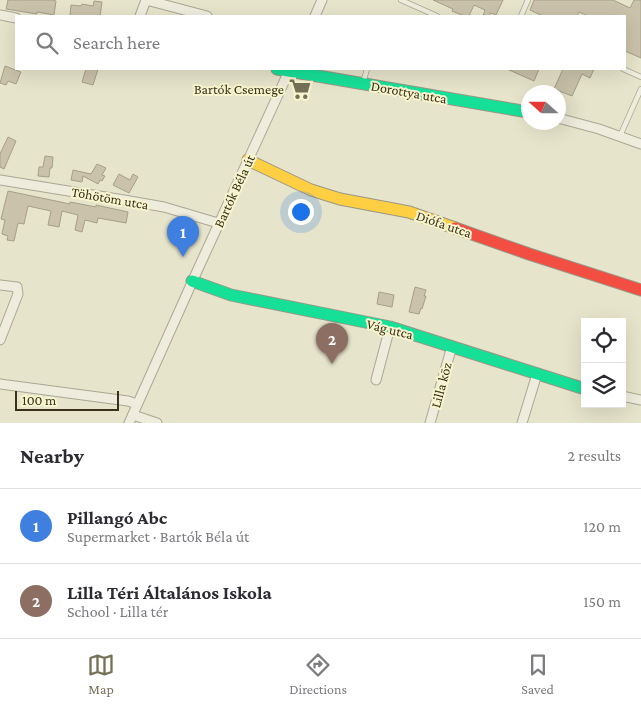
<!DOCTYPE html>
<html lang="en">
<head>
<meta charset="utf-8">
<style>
	:root { --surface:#fff; --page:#f2f2f3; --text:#2b2b33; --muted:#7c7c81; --line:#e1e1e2; --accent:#767058 }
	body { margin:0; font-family:"Crimson Pro",serif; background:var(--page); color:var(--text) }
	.controls { position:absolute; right:15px; bottom:15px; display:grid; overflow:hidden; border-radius:0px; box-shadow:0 5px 20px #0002 }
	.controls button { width:45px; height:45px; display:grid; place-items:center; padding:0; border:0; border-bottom:1px solid var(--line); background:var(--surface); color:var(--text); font:25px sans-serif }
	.compass { position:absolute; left:521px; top:85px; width:45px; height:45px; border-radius:50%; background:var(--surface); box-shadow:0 5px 20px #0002; rotate:291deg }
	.scale { position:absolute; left:15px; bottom:12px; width:104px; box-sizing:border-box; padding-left:5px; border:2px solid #3a311b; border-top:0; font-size:14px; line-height:18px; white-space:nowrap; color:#3a311b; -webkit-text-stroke:4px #f8f5ce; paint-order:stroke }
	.you { position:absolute; left:300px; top:211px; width:18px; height:18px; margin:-12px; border:4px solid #fff; border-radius:50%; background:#1a73e8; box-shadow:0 0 0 8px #1a73e833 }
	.badge { display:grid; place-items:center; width:32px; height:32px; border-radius:50%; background:var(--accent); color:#fff; font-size:16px; font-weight:700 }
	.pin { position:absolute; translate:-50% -41px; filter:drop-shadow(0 1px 2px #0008) }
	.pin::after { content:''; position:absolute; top:26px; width:18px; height:15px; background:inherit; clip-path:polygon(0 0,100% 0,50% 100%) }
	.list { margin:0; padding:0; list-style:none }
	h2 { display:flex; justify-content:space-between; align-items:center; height:65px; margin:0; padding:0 20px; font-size:21px }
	h2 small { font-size:16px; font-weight:400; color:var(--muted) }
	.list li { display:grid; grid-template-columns:32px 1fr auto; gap:15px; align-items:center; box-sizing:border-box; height:75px; padding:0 20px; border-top:1px solid var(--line) }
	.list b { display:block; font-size:19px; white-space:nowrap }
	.list p { margin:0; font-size:16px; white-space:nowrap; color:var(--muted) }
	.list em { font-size:16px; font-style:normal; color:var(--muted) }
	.icon { flex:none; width:28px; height:28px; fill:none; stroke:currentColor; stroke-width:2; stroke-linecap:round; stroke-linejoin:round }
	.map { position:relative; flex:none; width:641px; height:423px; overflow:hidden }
	.search { position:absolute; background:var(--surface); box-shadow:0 5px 20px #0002; left:15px; right:15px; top:15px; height:55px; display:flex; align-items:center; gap:12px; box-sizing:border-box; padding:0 18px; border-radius:0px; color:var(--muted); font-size:19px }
	.sheet { height:215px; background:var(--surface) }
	nav { display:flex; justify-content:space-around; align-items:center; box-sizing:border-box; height:70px; border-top:1px solid var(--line); background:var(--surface); font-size:14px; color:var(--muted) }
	nav a { display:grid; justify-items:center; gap:2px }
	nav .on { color:var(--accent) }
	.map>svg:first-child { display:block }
	.building { fill:#cac2aa; stroke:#a69f89 }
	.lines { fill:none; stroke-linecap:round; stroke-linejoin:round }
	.lane-casing { stroke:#aba794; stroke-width:6 }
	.street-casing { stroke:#aba794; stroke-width:11 }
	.fast-casing { stroke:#9a9684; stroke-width:13 }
	.slow-casing { stroke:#9a9684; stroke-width:13 }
	.jam-casing { stroke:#9a9684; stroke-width:13 }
	.lane { stroke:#edecdd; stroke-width:4.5 }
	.street { stroke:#edecdd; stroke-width:9 }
	.fast { stroke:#16e098; stroke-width:11 }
	.slow { stroke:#ffcf43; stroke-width:11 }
	.jam { stroke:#f24e42; stroke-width:11 }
	.labels { text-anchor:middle; stroke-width:4; stroke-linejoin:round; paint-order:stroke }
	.poi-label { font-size:14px; fill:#3a311b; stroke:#f8f5ce; text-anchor:end }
	.street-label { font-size:14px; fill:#3a311b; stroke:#f8f5ce }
</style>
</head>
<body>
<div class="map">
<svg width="641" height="423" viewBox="0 0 641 423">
	<rect width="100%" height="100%" fill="#e6e4ca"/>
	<g class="building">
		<path d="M8,0h44l4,1 -2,14 -17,-3v2l-31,-5z"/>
		<path d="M433,0h70l-7,15 -5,-2 -2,3h-6l2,-6 -11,-5 -5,11h-5l-12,-5 1,-2z"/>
		<path d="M534,0h79l17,8 4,-8h7v58l-16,-7v-35h-37l-9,-4 -2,4h-34l-13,-6z"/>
		<path d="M94,1l8,1 -2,14h-30l1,-11 10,1 1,-2 11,2z"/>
		<path d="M5,66l16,6 -5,12 -8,-3 -2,4 -6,-2z"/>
		<path d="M86,69h12l-5,16 -11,-3z"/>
		<path d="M507,69h32l-5,12z"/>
		<path d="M563,69h31l-4,9 -8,-4 -10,22 -18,-7z"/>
		<path d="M8,137l8,4 -12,28 -4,-2v-13z"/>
		<path d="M45,156l8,1 -1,11h-2l-1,9 -11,-1 1,-9h4z"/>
		<path d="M97,164l9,4 -4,7 3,1 -3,5 -2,-1 -2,4 -15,-8 -1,6 -11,-2 2,-10 18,4z"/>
		<path d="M119,174l11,6 3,-6 5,3 -9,16 -16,-8z"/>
		<path d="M8,191l62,13v-2l26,5v-2l32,7 -2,11 -28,-5 -1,5 -12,-3 -3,12 -7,-2 3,-15 -16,-4 -3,16 -11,-2 3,-14 -23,-5 -4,18 -6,-1 -4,18 -7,-1 1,-4 -6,-2 3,-14 -4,-1z"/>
		<path d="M415,287l11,3 -2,6h2l-4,13 -1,-1 -2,6 -10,-2z"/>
		<path d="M379,292l15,3 -2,12 -15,-3z"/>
	</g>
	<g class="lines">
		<g class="lane-casing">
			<g id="lane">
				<path d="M401,0l36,16"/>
				<path d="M521,16l7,-16"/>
				<path d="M623,69l18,8"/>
				<path d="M363,83l4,-14"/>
				<path d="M620,136l21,-47"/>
			</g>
		</g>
		<g class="street-casing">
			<g id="street">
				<path d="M146,0l61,16"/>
				<path d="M0,15l16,3"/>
				<path d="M140,16l6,-16"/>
				<path d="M315,16l7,-16"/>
				<path d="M558,118l41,11 42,15"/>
				<path d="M0,180l124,20 40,7 54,16"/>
				<path d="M0,285l17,2 1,7 -18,46"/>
				<path d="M376,380l14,-53"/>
				<path d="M0,384l128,17 9,3"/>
				<path d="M622,396l19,4"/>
				<path d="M133,415l24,8"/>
				<path d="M129,423l69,-154 91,-198"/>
				<path d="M430,423l22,-77"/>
				<path d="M522,423l15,-49"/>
			</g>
		</g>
		<g class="fast-casing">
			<g id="fast">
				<path d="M277,69l251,43"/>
				<path d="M192,281l39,14 159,32 195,62"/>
			</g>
		</g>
		<g class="slow-casing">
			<path id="slow" d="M248,160l63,30 29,9 69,13 46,16"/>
		</g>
		<g class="jam-casing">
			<path id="jam" d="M455,228l74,26 112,36"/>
		</g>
		<use href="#lane" class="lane"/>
		<use href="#street" class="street"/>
		<use href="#fast" class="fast"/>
		<use href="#slow" class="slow"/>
		<use href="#jam" class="jam"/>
	</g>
	<defs>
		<g id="supermarket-bare" transform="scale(1.725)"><path d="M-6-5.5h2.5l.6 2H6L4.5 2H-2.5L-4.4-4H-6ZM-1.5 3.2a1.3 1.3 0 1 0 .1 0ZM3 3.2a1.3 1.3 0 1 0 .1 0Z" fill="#767058" stroke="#f8f5ce" stroke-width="2.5" paint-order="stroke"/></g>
	</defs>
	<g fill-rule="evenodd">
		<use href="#supermarket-bare" x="300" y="89"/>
	</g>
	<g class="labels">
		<g class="poi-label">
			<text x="284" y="94">Bartók Csemege</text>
		</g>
		<g class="street-label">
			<text transform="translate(409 92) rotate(10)" y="5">Dorottya utca</text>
			<text transform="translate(234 191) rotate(-65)" y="5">Bartók Béla út</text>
			<text transform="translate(110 198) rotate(10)" y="5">Töhötöm utca</text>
			<text transform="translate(444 224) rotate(19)" y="5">Diófa utca</text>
			<text transform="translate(390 329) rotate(14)" y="5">Vág utca</text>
			<text transform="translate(441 385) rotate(-75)" y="5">Lilla köz</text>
		</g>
	</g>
</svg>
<div class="controls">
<button><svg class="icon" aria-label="locate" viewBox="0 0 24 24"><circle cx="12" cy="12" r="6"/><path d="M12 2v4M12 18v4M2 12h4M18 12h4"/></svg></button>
<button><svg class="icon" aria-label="layers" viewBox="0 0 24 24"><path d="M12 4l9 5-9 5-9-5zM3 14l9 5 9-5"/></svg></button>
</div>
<svg class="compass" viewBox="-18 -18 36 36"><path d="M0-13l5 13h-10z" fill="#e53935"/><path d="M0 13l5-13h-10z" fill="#7c7c81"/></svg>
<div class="scale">100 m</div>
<div class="you"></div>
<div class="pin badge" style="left:183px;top:257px;background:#3f7fe0">1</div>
<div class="pin badge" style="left:332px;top:364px;background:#8d6e63">2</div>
<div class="search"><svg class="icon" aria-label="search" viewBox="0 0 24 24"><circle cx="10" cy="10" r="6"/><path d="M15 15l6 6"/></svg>Search here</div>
</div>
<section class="sheet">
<h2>Nearby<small>2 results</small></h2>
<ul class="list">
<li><span class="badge" style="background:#3f7fe0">1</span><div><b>Pillangó Abc</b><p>Supermarket · Bartók Béla út</p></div><em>120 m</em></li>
<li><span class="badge" style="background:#8d6e63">2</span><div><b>Lilla Téri Általános Iskola</b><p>School · Lilla tér</p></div><em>150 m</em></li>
</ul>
</section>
<nav>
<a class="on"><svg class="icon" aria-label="map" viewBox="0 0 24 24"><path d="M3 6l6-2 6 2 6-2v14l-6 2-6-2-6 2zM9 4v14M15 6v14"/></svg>Map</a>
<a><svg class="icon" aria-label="directions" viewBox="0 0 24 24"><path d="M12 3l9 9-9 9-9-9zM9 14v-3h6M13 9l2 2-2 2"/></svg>Directions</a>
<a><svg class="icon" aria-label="saved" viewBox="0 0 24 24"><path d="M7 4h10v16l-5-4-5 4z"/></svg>Saved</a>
</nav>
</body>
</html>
